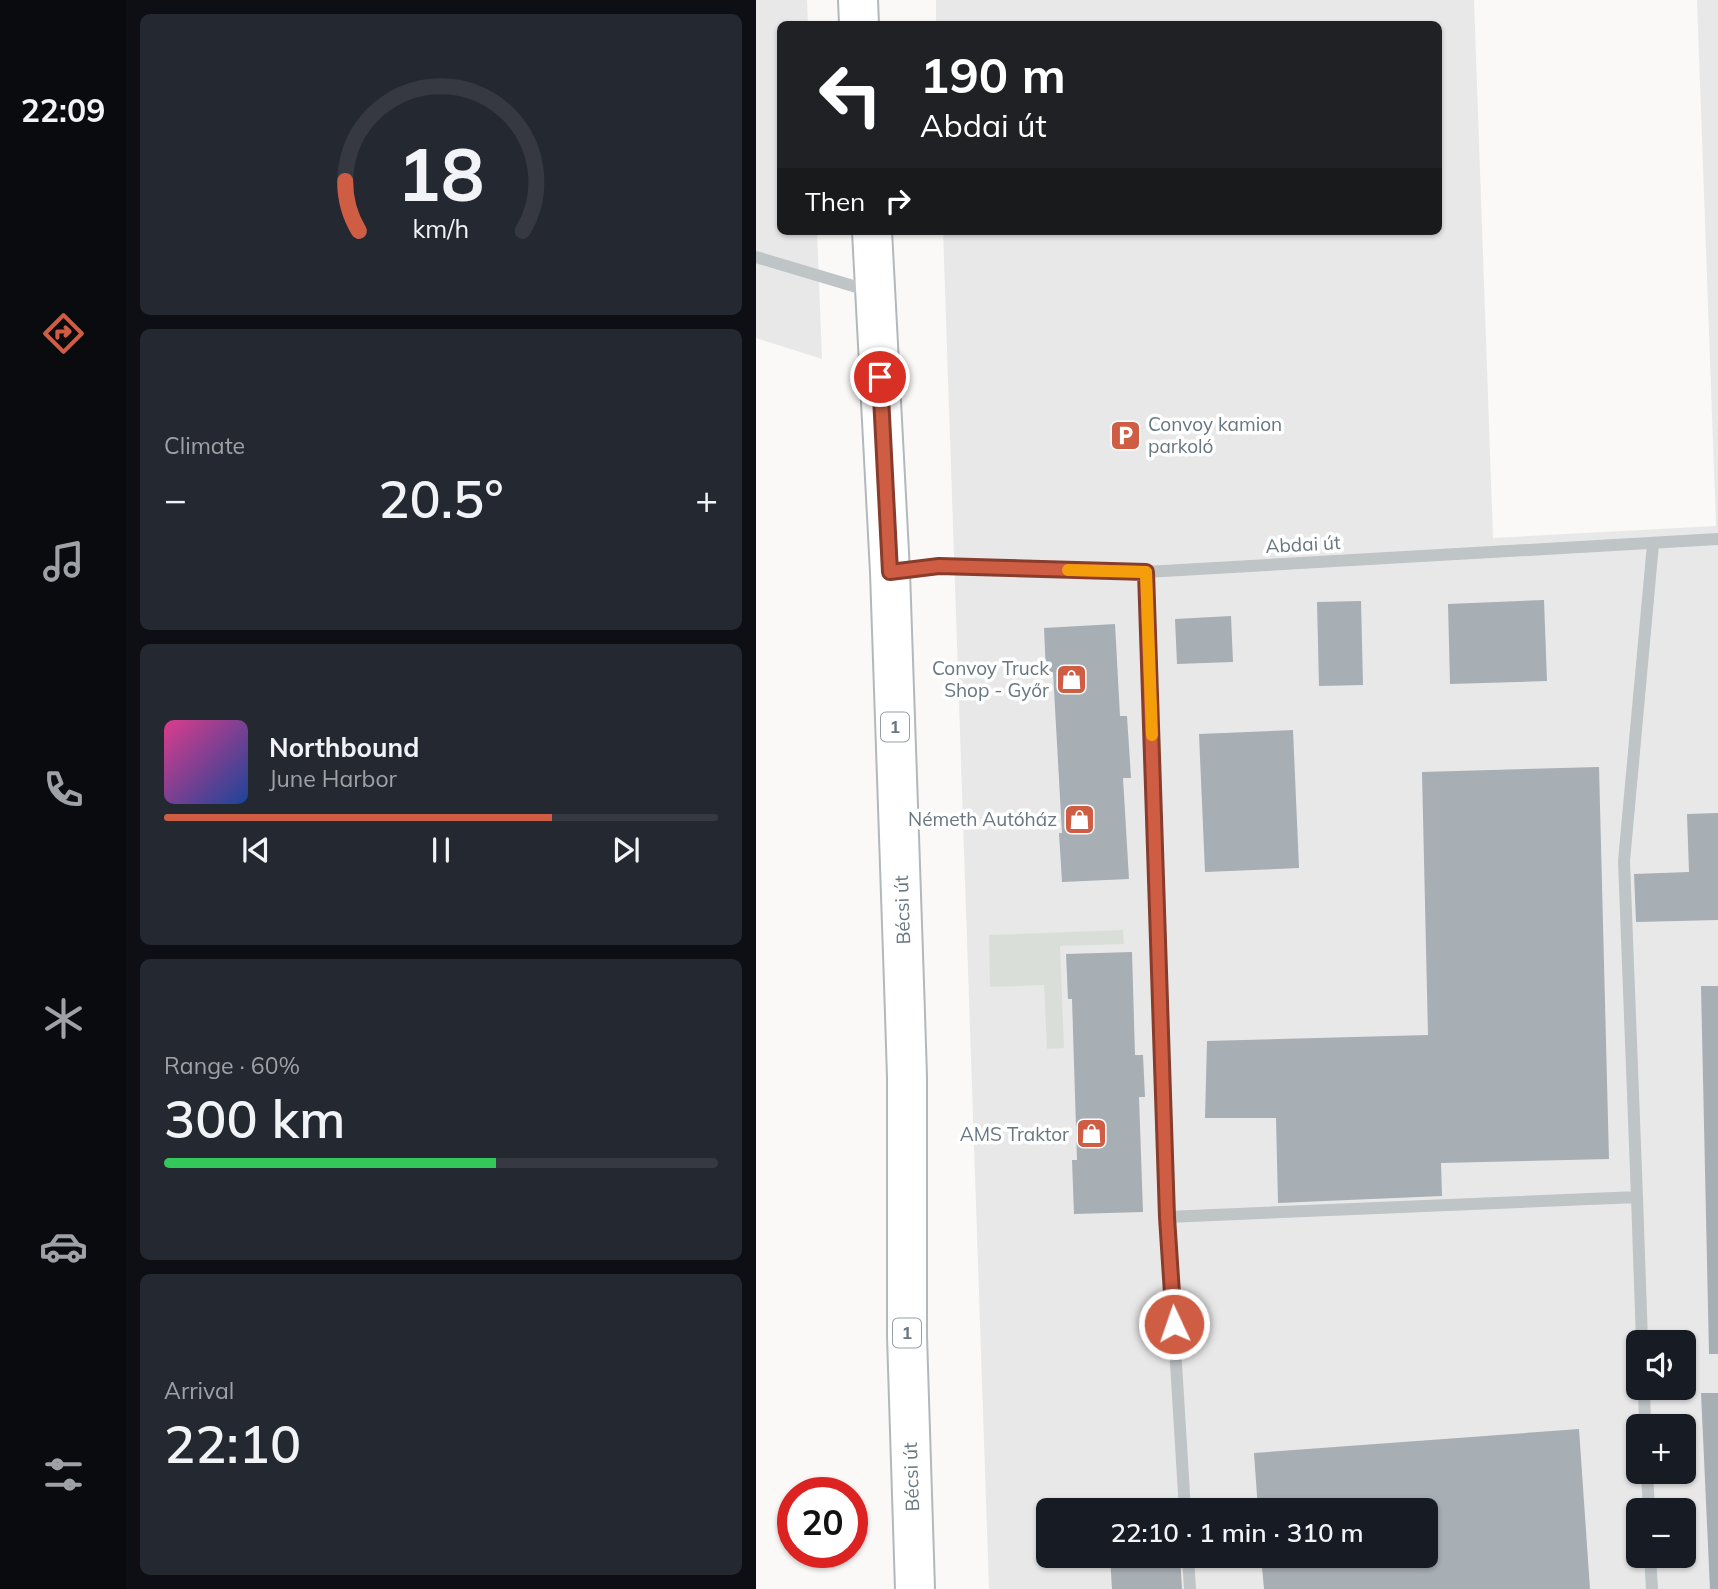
<!DOCTYPE html>
<html lang="en">
<head>
<meta charset="utf-8">
<style>
	:root { --surface:#171b24; --page:#242831; --text:#f1f3f6; --muted:#9ea1a6; --line:#363941; --accent:#cf5d43 }
	body { margin:0; font-family:Mulish,sans-serif; background:var(--page); color:var(--text); height:100vh; display:flex; flex-direction:column; font-size:26px; white-space:nowrap }
	* { box-sizing:border-box; margin:0 }
	p { font-size:23px; color:var(--muted) }
	.icon { flex:none; width:38px; height:38px; fill:none; stroke:currentColor; stroke-width:2; stroke-linecap:round; stroke-linejoin:round }
	.map { position:relative; flex:1; overflow:hidden }
	.side { display:flex; flex-direction:column; gap:14px; padding:14px; background:#0d0f14; width:630px }
	.side>* { flex:none }
	.guide { position:absolute; left:21px; top:21px; width:665px; height:214px; border-radius:10px; box-shadow:0 2px 5px #0004; background:#202124; color:#fff; overflow:hidden }
	.tools { position:absolute; left:870px; top:1330px; display:grid; gap:14px }
	.tools a { display:grid; place-items:center; width:70px; height:70px; border-radius:10px; background:var(--surface); box-shadow:0 2px 5px #0004; font-size:35px }
	.speed { position:absolute; left:21px; top:1477px; display:flex; gap:14px; font-size:35px; font-weight:700; text-align:center }
	.speed>* { display:grid; place-content:center; width:91px; height:91px; border-radius:50%; background:var(--surface); box-shadow:0 2px 5px #0004; line-height:1 }
	.speed .limit { border:10px solid #d22; background:#fff; color:#111 }
	.pin { position:absolute; display:grid; place-items:center; width:60px; height:60px; color:#fff; margin:-30px; border:4px solid #fff; border-radius:50%; box-shadow:0 2px 7px #0007 }
	.me { position:absolute; width:77px; margin:-38px; rotate:357deg; stroke-linejoin:round; filter:drop-shadow(0 0 5px #0008) }
	.turn { display:flex; align-items:center; gap:24px; height:147px; padding:0 28px; font-size:32px }
	.turn .icon { width:91px; height:91px; stroke-width:2.5 }
	.turn b { display:block; font-size:49px; line-height:60px }
	.then { display:flex; align-items:center; height:66px; padding:0 28px; background:#0003; gap:14px; font-size:26px }
	.big { font-size:52px; font-weight:600; line-height:1.1 }
	.side .widget { flex:1; display:flex; flex-direction:column; justify-content:center; gap:10px; min-width:0; padding:0 24px; border-radius:10px; background:var(--page) }
	.side .dial { align-items:center; gap:0 }
	.dial svg { height:182px; overflow:visible; fill:none; stroke:var(--line); stroke-width:7; stroke-linecap:round; text-anchor:middle }
	.dial text { fill:var(--text); stroke:none }
	.song { display:flex; align-items:center; gap:21px }
	.cover { width:84px; height:84px; border-radius:10px; background:linear-gradient(135deg,hsl(330 70% 55%),hsl(220 70% 35%)) }
	.played { height:7px; border-radius:4px; background:linear-gradient(90deg,var(--accent) 70%,var(--line) 70%) }
	.keys { display:flex; justify-content:space-around; direction:ltr }
	.heat { display:flex; justify-content:space-between; align-items:center; font-size:38px; direction:ltr }
	.charge { height:10px; border-radius:5px; background:linear-gradient(90deg,#34c759 60%,var(--line) 0) }
	.trip { position:absolute; left:280px; top:1498px; width:402px; height:70px; border-radius:10px; background:var(--surface); box-shadow:0 2px 5px #0004; font-weight:600; line-height:70px; text-align:center }
	main { display:flex; flex:1; min-height:0 }
	.tabs { display:flex; flex-direction:column; width:126px; justify-content:space-around; align-items:center; background:#090b0e; color:var(--muted) }
	.tabs .icon { width:49px; height:49px }
	.tabs .active { color:var(--accent) }
	.tabs b { font-size:32px; color:var(--text) }
	.map>svg:first-child { display:block }
	.built { fill:#e8e8e8; fill-rule:evenodd }
	.green { fill:#daded8 }
	.building { fill:#a7aeb4 }
	.lines { fill:none; stroke-linecap:round; stroke-linejoin:round }
	.primary-casing { stroke:#b3b8bb; stroke-width:42 }
	.lane { stroke:#bfc4c7; stroke-width:12 }
	.primary { stroke:#fff; stroke-width:38 }
	.route-casing { stroke:#873c2c; stroke-width:18 }
	.route { stroke:#cf5d43; stroke-width:12 }
	.slow { stroke:#f59e0b; stroke-width:12 }
	.labels { text-anchor:middle; stroke-width:7; stroke-linejoin:round; paint-order:stroke }
	.shield { fill:#fff; stroke:#959fa5; stroke-width:2 }
	.shield-label { font-size:18px; font-weight:bold; fill:#67767f }
	.poi-label { font-size:19px; fill:#67767f; stroke:#fff; text-anchor:end }
	.street-label { font-size:19px; fill:#67767f; stroke:#fff }
</style>
</head>
<body>
<main>
<nav class="tabs">
<b>22:09</b>
<svg class="icon active" aria-label="directions" viewBox="0 0 24 24"><path d="M12 3l9 9-9 9-9-9zM9 14v-3h6M13 9l2 2-2 2"/></svg>
<svg class="icon" aria-label="music" viewBox="0 0 24 24"><path d="M9 18V5l10-2v13"/><circle cx="6" cy="18" r="3"/><circle cx="16" cy="16" r="3"/></svg>
<svg class="icon" aria-label="phone" viewBox="0 0 24 24"><path d="M5 4h4l2 5-3 2q2 4 5 5l2-3 5 2v4C11 20 4 13 5 4z"/></svg>
<svg class="icon" aria-label="climate" viewBox="0 0 24 24"><path d="M12 3v18M4 7l16 10M4 17L20 7"/></svg>
<svg class="icon" aria-label="car" viewBox="0 0 24 24"><path d="M5 17H2v-5l4-1 3-4h7l3 4 3 1v5h-3M9 17h6M6 11h13"/><circle cx="7" cy="17" r="2"/><circle cx="17" cy="17" r="2"/></svg>
<svg class="icon" aria-label="filters" viewBox="0 0 24 24"><path d="M4 7h16M4 17h16"/><circle cx="9" cy="7" r="2"/><circle cx="15" cy="17" r="2"/></svg>
</nav>
<section class="side">
<div class="widget dial"><svg viewBox="0 0 100 80">
<path d="M14 69A42 42 0 1 1 86 69"/>
<path d="M14 69A42 42 0 0 1 8 47" stroke="#cf5d43"/>
<text x="50" y="56" font-size="32" font-weight="700">18</text>
<text x="50" y="72" font-size="11">km/h</text>
</svg></div>
<div class="widget"><p>Climate</p>
<div class="heat"><a>−</a><b class="big">20.5°</b><a>+</a></div>
</div>
<div class="widget">
<div class="song"><i class="cover"></i><div><b>Northbound</b><p>June Harbor</p></div></div>
<div class="played"></div>
<div class="keys"><svg class="icon" aria-label="previous" viewBox="0 0 24 24"><path d="M18 5L8 12l10 7zM5 5v14"/></svg><svg class="icon" aria-label="pause" viewBox="0 0 24 24"><path d="M8 5v14M16 5v14"/></svg><svg class="icon" aria-label="next" viewBox="0 0 24 24"><path d="M6 5l10 7-10 7zM19 5v14"/></svg></div>
</div>
<div class="widget"><p>Range · 60%</p><b class="big">300 km</b><div class="charge"></div></div>
<div class="widget"><p>Arrival</p><b class="big">22:10</b></div>
</section>
<div class="map">
<svg width="962" height="1589" viewBox="0 0 962 1589">
	<rect width="100%" height="100%" fill="#faf9f8"/>
	<path class="built" d="M 0,0 L 51,0 L 52,24 L 24,24 L 24,231 L 61,231 L 66,359 L 0,338 Z
		M 180,0 L 718,0 L 737,538 L 960,526 L 941,0 L 962,0 L 962,1589 L 233,1589 L 187,231 L 682,231 L 682,24 L 180,24 ZM 882,1342 L 928,1342 L 928,1388 L 882,1388 ZM 882,1426 L 928,1426 L 928,1472 L 882,1472 ZM 292,1510 L 670,1510 L 670,1556 L 292,1556 ZM 882,1510 L 928,1510 L 928,1556 L 882,1556 Z"/>
	<path class="green" d="M 367,930 L 368,944 L 304,946 L 308,1048 L 291,1049 L 288,985 L 234,987 L 233,935 Z"/>
	<path class="building" d="M 788,600 L 791,681 L 694,684 L 692,604 Z
		M 605,601 L 607,685 L 563,686 L 561,602 Z
		M 475,616 L 477,662 L 421,664 L 419,619 Z
		M 359,624 L 364,716 L 371,716 L 375,778 L 367,778 L 373,879 L 306,882 L 303,833 L 306,833 L 297,672 L 290,673 L 288,628 Z
		M 537,730 L 543,868 L 449,872 L 443,734 Z
		M 843,767 L 853,1159 L 685,1163 L 686,1196 L 522,1203 L 520,1118 L 449,1118 L 451,1041 L 672,1035 L 666,772 Z
		M 962,813 L 962,920 L 880,922 L 878,874 L 933,872 L 931,814 Z
		M 376,952 L 379,1055 L 387,1055 L 389,1097 L 383,1097 L 387,1212 L 318,1214 L 316,1160 L 321,1160 L 316,999 L 312,999 L 310,954 Z
		M 945,986 L 962,986 L 962,1354 L 953,1354 Z
		M 945,1393 L 962,1393 L 962,1589 L 954,1589 Z
		M 823,1429 L 834,1589 L 508,1589 L 505,1556 L 670,1556 L 670,1510 L 502,1510 L 498,1453 Z
		M 421,1498 L 422,1510 L 352,1510 L 351,1500 Z
		M 354,1556 L 424,1556 L 426,1589 L 356,1589 Z"/>
	<g class="lines">
		<defs>
			<path id="primary" d="M 102,0 L 103,24
				M 116,231 L 134,572 L 148,983 L 151,1077 L 151,1336 L 159,1589"/>
		</defs>
		<use href="#primary" class="primary-casing"/>
		<path class="lane" d="M 0,257 L 114,291
			M 138,571 L 183,566 L 390,572 L 962,539
			M 390,572 L 411,1217 L 881,1197 L 868,861 L 897,544
			M 881,1197 L 886,1342
			M 411,1217 L 429,1510
			M 888,1388 L 889,1426
			M 891,1472 L 893,1510
			M 432,1556 L 434,1589
			M 894,1556 L 896,1589"/>
		<use href="#primary" class="primary"/>
	</g>
	<g class="lines">
		<defs>
			<path id="route" d="M 124,377 L 134,572 L 183,566 L 390,572 L 411,1217 L 418,1324"/>
		</defs>
		<use href="#route" class="route-casing"/>
		<use href="#route" class="route"/>
		<path class="slow" d="M 312,570 L 390,572 L 396,735"/>
	</g>
	<defs>
		<symbol id="parking-square" viewBox="-11 -11 22 22"><rect x="-9" y="-9" width="18" height="18" rx="4" fill="#cf5d43" stroke="#fff"/><path d="M-3.5-5.5H1a3.5 3.5 0 0 1 0 7H-1V5.5H-3.5ZM-1-3.4V-.6H.8a1.4 1.4 0 0 0 0-2.8Z" fill="#fff"/></symbol>
		<symbol id="shop-square" viewBox="-11 -11 22 22"><rect x="-9" y="-9" width="18" height="18" rx="4" fill="#cf5d43" stroke="#fff"/><path d="M-5-2.5h2.3a2.7 3.5 0 0 1 5.4 0H5L5.5 6h-11ZM-1.5-2.5h3a1.5 2.3 0 0 0-3 0Z" fill="#fff"/></symbol>
	</defs>
	<g fill-rule="evenodd">
		<use href="#parking-square" x="352" y="418" width="35" height="35"/>
		<use href="#shop-square" x="298" y="662" width="35" height="35"/>
		<use href="#shop-square" x="306" y="802" width="35" height="35"/>
		<use href="#shop-square" x="318" y="1116" width="35" height="35"/>
	</g>
	<g class="labels">
		<g class="shield">
			<rect x="125" y="712.5" width="28" height="29" rx="5"/>
			<rect x="137" y="1318.5" width="28" height="29" rx="5"/>
		</g>
		<g class="shield-label">
			<text x="139" y="733">1</text>
			<text x="151" y="1339">1</text>
		</g>
		<g class="poi-label">
			<text x="392" y="431" text-anchor="start">Convoy kamion<tspan x="392" dy="22">parkoló</tspan></text>
			<text x="293" y="675">Convoy Truck<tspan x="293" dy="22">Shop - Győr</tspan></text>
			<text x="301" y="826">Németh Autóház</text>
			<text x="313" y="1141">AMS Traktor</text>
		</g>
		<g class="street-label">
			<text transform="translate(547 544) rotate(-3)" y="7">Abdai út</text>
			<text transform="translate(146 910) rotate(-92)" y="7">Bécsi út</text>
			<text transform="translate(155 1477) rotate(-92)" y="7">Bécsi út</text>
		</g>
	</g>
</svg>
<div class="tools">
<a><svg class="icon" aria-label="sound" viewBox="0 0 24 24"><path d="M4 9h4l5-4v14l-5-4H4zM17 9q2 3 0 6"/></svg></a>
<a>+</a>
<a>−</a>
</div>
<div class="speed"><div class="limit">20</div></div>
<div class="pin" style="left:124px;top:377px;background:#d93025"><svg class="icon" aria-label="arrive" viewBox="0 0 24 24"><path d="M6 21V4h12l-3 4 3 4H6"/></svg></div>
<svg class="me" style="left:418px;top:1324px" viewBox="-20 -20 40 40"><circle r="17" fill="#cf5d43" stroke="#fff" stroke-width="3"/><path d="M0-11L8 9 0 5-8 9z" fill="#fff"/></svg>
<div class="trip">22:10 · 1 min · 310 m</div>
<div class="guide">
<div class="turn"><svg class="icon" aria-label="left" viewBox="0 0 24 24"><path d="M17 20v-9H6M10 6l-5 5 5 5"/></svg><div><b>190 m</b>Abdai út</div></div>
<div class="then">Then<svg class="icon" aria-label="right" viewBox="0 0 24 24"><path d="M7 20v-9h11M14 6l5 5-5 5"/></svg></div>
</div>
</div>
</main>
</body>
</html>
